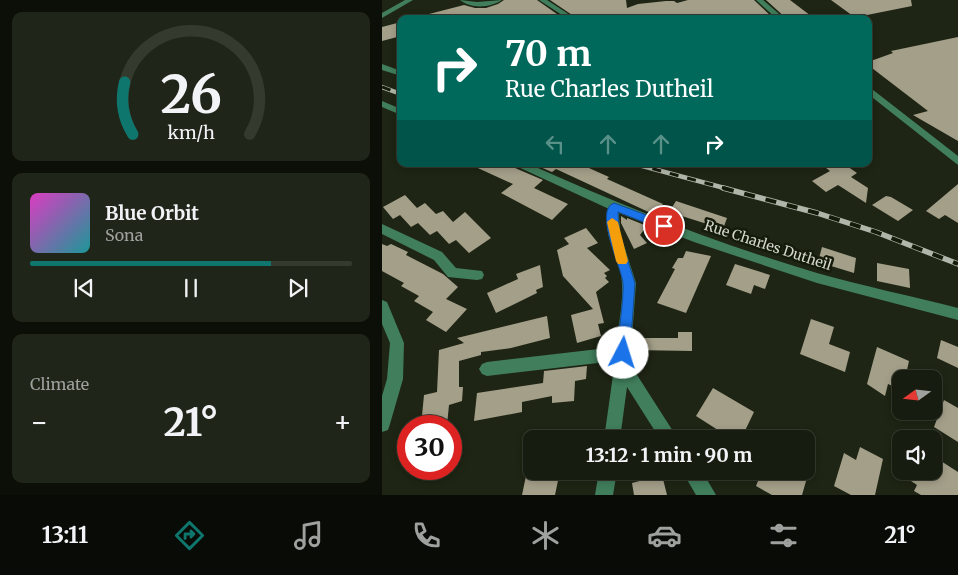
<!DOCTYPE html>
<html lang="en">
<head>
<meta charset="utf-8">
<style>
	:root { --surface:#161c0f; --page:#1f2518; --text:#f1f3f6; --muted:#9ea19e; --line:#353a2f; --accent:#0f766e }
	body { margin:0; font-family:Merriweather,serif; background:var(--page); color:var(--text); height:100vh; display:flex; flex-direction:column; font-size:19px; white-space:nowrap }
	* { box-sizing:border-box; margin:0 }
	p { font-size:16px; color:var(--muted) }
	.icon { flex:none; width:28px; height:28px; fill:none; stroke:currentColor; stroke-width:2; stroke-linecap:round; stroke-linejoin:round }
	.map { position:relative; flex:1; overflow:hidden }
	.details { display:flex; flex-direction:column; gap:12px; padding:12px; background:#0c0f08; width:382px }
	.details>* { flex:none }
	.guide { position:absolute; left:15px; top:15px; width:475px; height:152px; border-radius:10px; box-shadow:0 2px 8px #0003,0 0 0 1px var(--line); background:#00695c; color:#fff; overflow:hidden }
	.needle { width:32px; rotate:255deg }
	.fabs { position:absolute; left:510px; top:370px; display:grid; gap:10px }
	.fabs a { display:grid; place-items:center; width:50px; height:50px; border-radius:10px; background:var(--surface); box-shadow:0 2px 8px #0003,0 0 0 1px var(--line); font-size:25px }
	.speed { position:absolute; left:15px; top:415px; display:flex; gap:10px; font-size:25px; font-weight:700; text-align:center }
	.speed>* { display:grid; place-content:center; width:65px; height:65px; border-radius:50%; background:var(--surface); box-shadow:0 2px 8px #0003,0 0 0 1px var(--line); line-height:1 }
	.speed .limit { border:8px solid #d22; background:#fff; color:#111 }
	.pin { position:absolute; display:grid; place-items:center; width:42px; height:42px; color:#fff; margin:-21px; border:2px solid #fff; border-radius:50%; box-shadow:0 1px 5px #0007 }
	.me { position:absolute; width:55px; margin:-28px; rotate:5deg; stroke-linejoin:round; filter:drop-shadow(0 0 4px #0008) }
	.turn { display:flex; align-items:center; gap:18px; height:105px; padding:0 25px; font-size:22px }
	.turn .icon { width:65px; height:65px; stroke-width:2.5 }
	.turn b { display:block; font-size:35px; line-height:42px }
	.lanes { display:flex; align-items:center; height:48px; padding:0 25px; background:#0003; justify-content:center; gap:25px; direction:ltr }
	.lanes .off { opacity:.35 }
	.big { font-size:38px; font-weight:700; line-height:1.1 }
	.details .card { flex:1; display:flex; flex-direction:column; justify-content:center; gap:8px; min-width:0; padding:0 18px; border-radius:10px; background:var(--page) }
	.details .dial { align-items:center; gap:0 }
	.dial svg { height:130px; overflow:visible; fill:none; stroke:var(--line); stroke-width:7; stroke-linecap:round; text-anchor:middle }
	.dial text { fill:var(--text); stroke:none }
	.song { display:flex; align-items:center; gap:15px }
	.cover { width:60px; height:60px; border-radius:8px; background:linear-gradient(135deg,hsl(310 70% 55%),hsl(180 70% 35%)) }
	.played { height:5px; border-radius:2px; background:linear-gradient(90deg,var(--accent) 75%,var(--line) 75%) }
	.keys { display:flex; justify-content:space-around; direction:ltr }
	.heat { display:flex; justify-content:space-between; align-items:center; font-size:28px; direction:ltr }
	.trip { position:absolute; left:141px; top:430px; width:292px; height:50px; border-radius:10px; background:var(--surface); box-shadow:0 2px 8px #0003,0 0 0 1px var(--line); font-weight:700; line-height:50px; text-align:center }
	.menu { display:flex; height:80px; justify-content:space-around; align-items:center; background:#090b06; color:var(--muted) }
	.menu .icon { width:35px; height:35px }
	.menu .active { color:var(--accent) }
	.menu b { font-size:22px; color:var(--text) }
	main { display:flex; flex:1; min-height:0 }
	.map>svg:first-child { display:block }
	.building { fill:#a49f89 }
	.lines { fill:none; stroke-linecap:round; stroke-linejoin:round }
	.minor { fill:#407e5c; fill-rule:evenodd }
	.rail-far1-casing { stroke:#b0b6a9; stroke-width:4.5 }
	.rail-casing { stroke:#b0b6a9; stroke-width:5.5 }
	.rail-far1 { stroke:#151b0b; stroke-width:3; stroke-dasharray:9; stroke-linecap:butt }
	.rail { stroke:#151b0b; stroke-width:4; stroke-dasharray:11; stroke-linecap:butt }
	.route { fill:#1a73e8; stroke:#114b97 }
	.slow { fill:#f59e0b }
	.labels { text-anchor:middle; stroke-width:5; stroke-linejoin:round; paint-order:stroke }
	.street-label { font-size:14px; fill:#d3d8cd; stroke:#151b0b }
</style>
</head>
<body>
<main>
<section class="details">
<div class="card dial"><svg viewBox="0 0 100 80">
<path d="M14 69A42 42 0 1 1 86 69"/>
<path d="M14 69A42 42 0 0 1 9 37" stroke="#0f766e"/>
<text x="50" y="56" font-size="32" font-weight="700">26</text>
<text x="50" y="72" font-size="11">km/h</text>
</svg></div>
<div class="card">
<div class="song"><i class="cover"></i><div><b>Blue Orbit</b><p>Sona</p></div></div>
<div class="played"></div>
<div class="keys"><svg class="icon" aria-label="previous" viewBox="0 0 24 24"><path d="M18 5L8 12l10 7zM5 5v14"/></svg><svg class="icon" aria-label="pause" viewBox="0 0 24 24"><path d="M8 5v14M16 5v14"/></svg><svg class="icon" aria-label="next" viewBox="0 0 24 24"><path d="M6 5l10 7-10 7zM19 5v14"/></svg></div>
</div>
<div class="card"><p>Climate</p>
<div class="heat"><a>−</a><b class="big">21°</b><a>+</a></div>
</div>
</section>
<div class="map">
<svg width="576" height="495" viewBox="0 0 576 495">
	<rect width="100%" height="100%" fill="#1e2514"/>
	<path class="building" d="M 122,0 L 155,0 L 182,19 L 47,19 L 47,14 L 82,5 L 93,8 L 104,8 L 116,4 Z
		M 168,0 L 244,0 L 245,8 L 256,4 L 284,1 L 292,1 L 295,3 L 306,0 L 372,0 L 392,19 L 196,19 Z
		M 384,0 L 408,0 L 433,19 L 405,19 Z
		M 449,0 L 529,0 L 530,6 L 485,15 L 482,14 L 471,16 Z
		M 19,22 L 19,36 L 0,41 L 0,27 Z
		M 576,37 L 576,141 L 531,115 L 546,111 L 486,65 L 486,62 L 511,53 L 509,51 Z
		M 87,164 L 131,164 L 133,168 L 161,180 L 152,188 L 186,204 L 170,220 L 119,193 L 131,184 Z
		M 151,164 L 198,164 L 227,177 L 225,179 L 281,204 L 273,215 L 174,169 L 170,172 Z
		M 439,164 L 462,164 L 475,173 L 469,177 L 486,188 L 484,203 L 456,185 L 444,192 L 430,181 L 448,171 Z
		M 576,184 L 576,223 L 563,215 L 557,219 L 544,211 Z
		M 23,195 L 35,208 L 43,203 L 54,214 L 61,211 L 71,222 L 83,212 L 109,238 L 87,253 L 74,240 L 67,244 L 55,231 L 48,235 L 36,223 L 29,227 L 18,215 L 11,219 L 1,207 Z
		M 504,196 L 509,197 L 531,210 L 516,221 L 490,205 Z
		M 294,201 L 345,218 L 341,229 L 287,212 Z
		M 239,216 L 245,220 L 245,218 L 265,226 L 258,235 L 265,243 L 252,249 L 239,223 Z
		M 204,228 L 216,243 L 205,248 L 228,270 L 222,273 L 225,276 L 223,278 L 227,282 L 214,292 L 222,323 L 216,324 L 219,336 L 195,343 L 189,315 L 211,309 L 181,276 L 175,250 L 187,244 L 182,238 Z
		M 0,244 L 5,246 L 9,244 L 26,252 L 24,255 L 61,274 L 76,287 L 64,299 L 85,309 L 64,332 L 44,320 L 51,312 L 32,301 L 37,296 L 19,286 L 22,283 L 0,271 Z
		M 440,247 L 474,258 L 472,273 L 436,262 Z
		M 304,251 L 329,256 L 304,313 L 275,303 L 293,269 L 290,268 L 296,258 L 301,258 Z
		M 495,263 L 527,269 L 528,288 L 495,281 Z
		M 353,264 L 388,275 L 383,289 L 372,285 L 369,294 L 344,285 Z
		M 158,265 L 161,287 L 154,290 L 155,293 L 114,313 L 105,293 L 136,279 L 134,274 Z
		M 165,316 L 168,338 L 129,348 L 99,352 L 99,355 L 77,361 L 77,387 L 81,387 L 80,401 L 67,405 L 65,425 L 39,426 L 42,395 L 55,392 L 57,350 L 82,343 L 75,338 Z
		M 429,319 L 452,327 L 447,344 L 468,352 L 463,372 L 418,354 Z
		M 296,332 L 310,332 L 310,351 L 251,350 L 252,338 L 296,338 Z
		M 559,340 L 576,347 L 576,368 L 555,358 Z
		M 495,347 L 527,361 L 523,379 L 519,379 L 519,390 L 506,384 L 503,396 L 485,384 Z
		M 205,366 L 204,379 L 193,381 L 192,401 L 170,403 L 170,396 L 140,402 L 140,412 L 92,421 L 95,393 L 161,383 L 162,371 Z
		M 331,388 L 372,412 L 359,439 L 350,439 L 314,416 Z
		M 562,400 L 576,408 L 576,442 L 552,427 Z
		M 478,447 L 501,459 L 493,495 L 469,495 L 452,486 L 462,453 L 474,460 Z
		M 551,456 L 576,472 L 576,495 L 539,495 L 532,491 L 535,485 L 514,471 L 551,471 Z
		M 145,471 L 178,471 L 173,495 L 140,495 Z
		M 380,471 L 427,471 L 420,495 L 390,495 L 374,486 Z
		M 280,475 L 285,495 L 252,495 L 250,483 Z"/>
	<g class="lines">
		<path class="minor" d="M 23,0 L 31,0 L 0,18 L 0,13 Z
			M 78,0 L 95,2 L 120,0 C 108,8 89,9 78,0 Z
			M 157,0 L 165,0 L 194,19 L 186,19 Z
			M 374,0 L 381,0 L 403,19 L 395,19 Z
			M 0,64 L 19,71 L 19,76 L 0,70 Z
			M 486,86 L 576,156 L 576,165 L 486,94 Z
			M 0,101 L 19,109 L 19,115 L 0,107 Z
			M 133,164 L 147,164 C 241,206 336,244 435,273 C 481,286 529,296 576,308 L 576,320 L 435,283 L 312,242 L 237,213 L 238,233 L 254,283 L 248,364 L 296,439 L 278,439 L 245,387 L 238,439 L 222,439 L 233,361 L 105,376 L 100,374 L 97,369 L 100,364 L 105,362 L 234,347 C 236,327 241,305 240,285 C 240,259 218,235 227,209 L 134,166 Z
			M 0,224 L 60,252 L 74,268 L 100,271 L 102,275 L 100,279 L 95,280 L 66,277 L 52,260 L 0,234 Z
			M 0,300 L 5,302 L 22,343 L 21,379 L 8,424 L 6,430 L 0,432 L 0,396 L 5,379 L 8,343 L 0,324 Z
			M 217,471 L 235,471 L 231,495 L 213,495 Z
			M 300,471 L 320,471 L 334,495 L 314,495 Z"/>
		<defs>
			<path id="rail-far1" d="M 0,87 L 19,94
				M 253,164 L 346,189"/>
			<path id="rail" d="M 341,188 L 435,213 L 494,232 L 576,264"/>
		</defs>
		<use href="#rail-far1" class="rail-far1-casing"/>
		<use href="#rail" class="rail-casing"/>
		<use href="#rail-far1" class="rail-far1"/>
		<use href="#rail" class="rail"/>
	</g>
	<path class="route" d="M 232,203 L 286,223 L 288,226 L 282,230 L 236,212 L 237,233 L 253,283 L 248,353 L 246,358 L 241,360 L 237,358 L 235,353 C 236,334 242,301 241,283 C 240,269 211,210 232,203 Z"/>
	<path class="slow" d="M 230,218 L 236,222 L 246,261 L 244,264 L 236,264 L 234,261 L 225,222 Z"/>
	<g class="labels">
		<g class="street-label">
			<text transform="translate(386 245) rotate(18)" y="5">Rue Charles Dutheil</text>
		</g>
	</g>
</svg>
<div class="fabs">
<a><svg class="needle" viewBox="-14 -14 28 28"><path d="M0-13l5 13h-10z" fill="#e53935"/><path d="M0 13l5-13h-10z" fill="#9ea19e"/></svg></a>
<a><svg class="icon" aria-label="sound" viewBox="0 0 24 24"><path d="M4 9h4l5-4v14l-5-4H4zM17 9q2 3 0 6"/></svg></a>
</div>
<div class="speed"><div class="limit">30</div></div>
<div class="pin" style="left:282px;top:226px;background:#d93025"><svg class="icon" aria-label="arrive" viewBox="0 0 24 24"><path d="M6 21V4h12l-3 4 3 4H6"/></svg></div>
<svg class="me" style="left:241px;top:353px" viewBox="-20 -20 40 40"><circle r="19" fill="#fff"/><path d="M0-13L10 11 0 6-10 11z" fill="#1a73e8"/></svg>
<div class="trip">13:12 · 1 min · 90 m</div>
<div class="guide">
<div class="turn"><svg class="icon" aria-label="right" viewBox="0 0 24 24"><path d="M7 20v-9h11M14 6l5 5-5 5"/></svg><div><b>70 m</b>Rue Charles Dutheil</div></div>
<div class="lanes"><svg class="icon off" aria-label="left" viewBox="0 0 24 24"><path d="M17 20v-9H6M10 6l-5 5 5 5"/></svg><svg class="icon off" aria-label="ahead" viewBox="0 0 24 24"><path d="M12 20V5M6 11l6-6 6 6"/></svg><svg class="icon off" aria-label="ahead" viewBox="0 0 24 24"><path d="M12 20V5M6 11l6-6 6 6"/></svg><svg class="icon" aria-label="right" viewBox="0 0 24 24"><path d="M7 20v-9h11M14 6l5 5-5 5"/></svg></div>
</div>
</div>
</main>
<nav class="menu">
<b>13:11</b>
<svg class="icon active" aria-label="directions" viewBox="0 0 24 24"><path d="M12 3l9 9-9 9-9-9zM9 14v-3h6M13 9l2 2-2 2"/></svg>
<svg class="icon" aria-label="music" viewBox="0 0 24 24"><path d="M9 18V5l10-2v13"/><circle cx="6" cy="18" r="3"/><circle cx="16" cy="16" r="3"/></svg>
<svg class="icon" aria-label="phone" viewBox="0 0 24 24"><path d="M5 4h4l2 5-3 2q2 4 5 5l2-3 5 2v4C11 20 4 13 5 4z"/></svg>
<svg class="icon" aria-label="climate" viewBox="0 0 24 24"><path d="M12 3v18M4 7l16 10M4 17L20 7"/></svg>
<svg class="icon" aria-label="car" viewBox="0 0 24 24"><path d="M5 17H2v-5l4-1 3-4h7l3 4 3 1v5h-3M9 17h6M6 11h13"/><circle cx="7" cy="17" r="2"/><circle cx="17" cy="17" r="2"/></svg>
<svg class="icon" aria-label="filters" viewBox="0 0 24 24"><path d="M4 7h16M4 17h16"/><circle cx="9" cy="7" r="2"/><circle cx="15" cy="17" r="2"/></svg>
<b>21°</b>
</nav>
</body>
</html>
